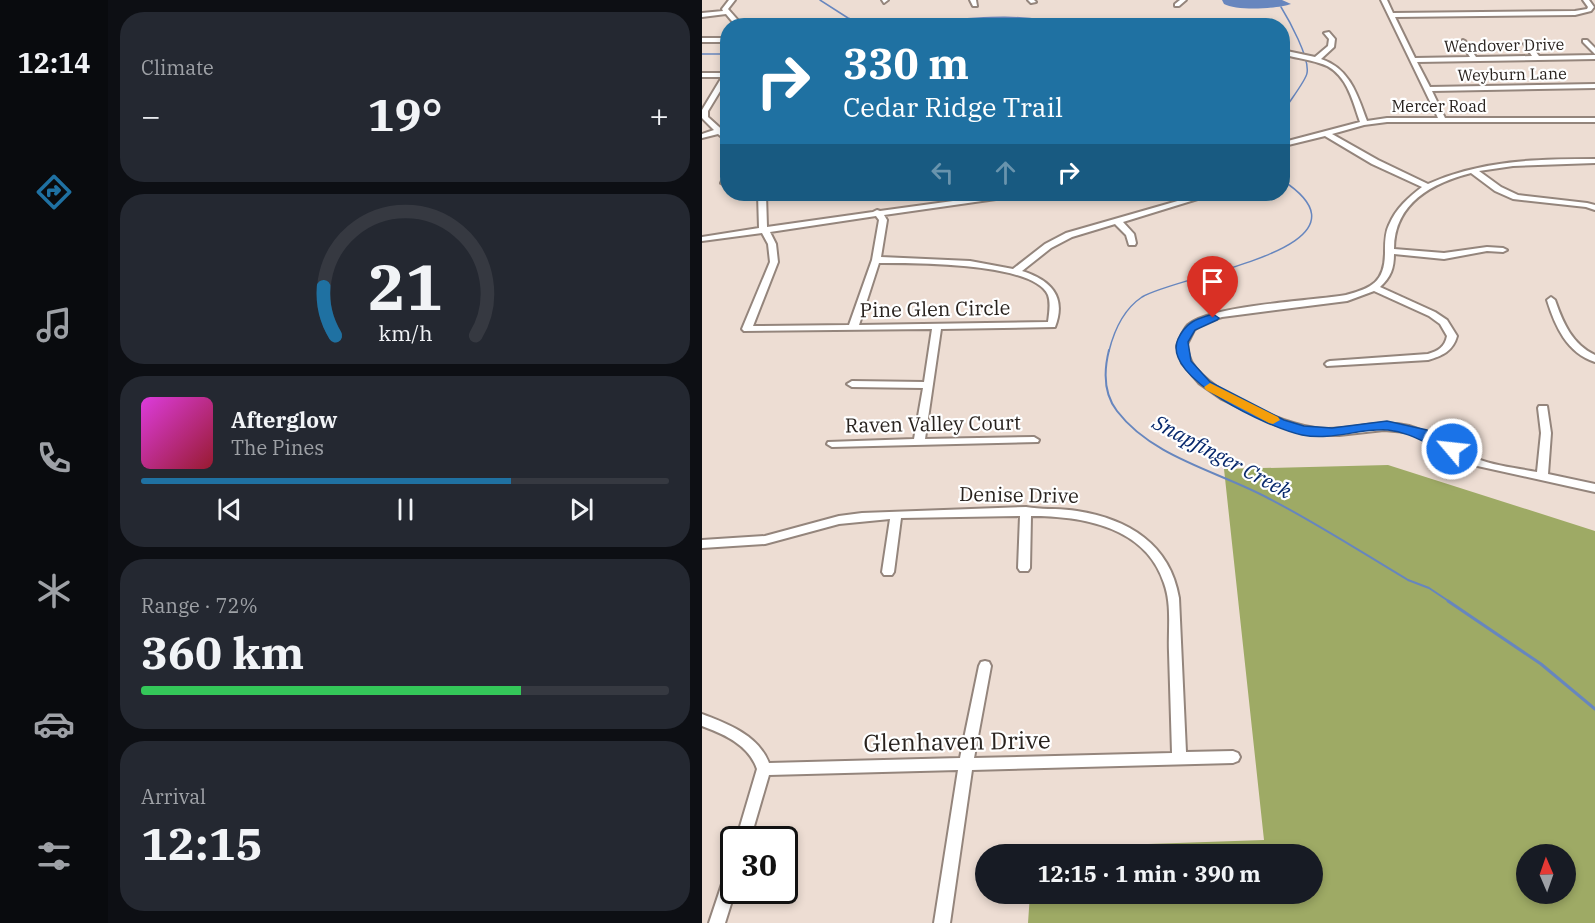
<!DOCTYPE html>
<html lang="en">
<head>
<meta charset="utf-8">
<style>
	:root { --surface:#171b24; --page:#242831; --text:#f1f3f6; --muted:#9ea1a6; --line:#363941; --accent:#1f71a2 }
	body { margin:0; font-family:"IBM Plex Serif",serif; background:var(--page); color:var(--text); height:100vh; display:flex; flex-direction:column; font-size:22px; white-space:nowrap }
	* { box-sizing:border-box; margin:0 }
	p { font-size:20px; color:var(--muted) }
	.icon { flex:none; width:33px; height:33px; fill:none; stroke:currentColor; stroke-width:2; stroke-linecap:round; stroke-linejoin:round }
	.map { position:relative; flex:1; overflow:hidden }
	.panel { display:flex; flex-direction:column; gap:12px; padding:12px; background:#0d0f14; width:594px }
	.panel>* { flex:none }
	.banner { position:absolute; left:18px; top:18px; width:570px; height:183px; border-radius:24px; box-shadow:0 3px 9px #0003; background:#1f71a2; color:#fff; overflow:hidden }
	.needle { width:39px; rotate:358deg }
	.tools { position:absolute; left:814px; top:844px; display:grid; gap:12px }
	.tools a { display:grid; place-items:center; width:60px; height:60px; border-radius:50%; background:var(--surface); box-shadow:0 3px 9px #0003; font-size:30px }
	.speed { position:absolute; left:18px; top:826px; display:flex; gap:12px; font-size:30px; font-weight:700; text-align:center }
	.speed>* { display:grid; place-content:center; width:78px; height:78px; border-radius:50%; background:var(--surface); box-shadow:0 3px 9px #0003; line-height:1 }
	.speed .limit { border:3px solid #111; border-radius:9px; background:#fff; color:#111 }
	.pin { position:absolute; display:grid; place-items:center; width:51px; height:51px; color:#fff; margin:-62px -26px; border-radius:50% 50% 50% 0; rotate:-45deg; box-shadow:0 0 6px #0007 }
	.pin .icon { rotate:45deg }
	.me { position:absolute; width:66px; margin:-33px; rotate:298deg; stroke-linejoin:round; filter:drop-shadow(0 0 4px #0008) }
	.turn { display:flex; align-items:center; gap:21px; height:126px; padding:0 24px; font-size:27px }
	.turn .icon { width:78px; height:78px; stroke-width:2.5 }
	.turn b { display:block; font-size:42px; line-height:51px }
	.lanes { display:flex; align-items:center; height:57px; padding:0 24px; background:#0003; justify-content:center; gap:30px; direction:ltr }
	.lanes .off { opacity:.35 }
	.big { font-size:45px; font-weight:800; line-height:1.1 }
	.panel .card { flex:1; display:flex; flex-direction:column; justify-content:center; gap:9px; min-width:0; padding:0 21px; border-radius:24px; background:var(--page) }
	.panel .dial { align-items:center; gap:0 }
	.dial svg { height:156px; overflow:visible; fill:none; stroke:var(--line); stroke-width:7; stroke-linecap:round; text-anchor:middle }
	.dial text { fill:var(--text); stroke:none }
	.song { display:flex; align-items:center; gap:18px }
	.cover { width:72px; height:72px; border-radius:9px; background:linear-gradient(135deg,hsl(300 70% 55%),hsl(350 70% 35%)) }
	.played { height:6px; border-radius:3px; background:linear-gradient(90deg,var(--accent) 70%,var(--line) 70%) }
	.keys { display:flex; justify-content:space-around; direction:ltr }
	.heat { display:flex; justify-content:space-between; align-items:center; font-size:33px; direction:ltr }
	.charge { height:9px; border-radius:4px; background:linear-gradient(90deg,#34c759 72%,var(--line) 0) }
	.trip { position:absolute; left:273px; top:844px; width:348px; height:60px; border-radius:30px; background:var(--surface); box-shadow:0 3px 9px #0003; font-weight:800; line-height:60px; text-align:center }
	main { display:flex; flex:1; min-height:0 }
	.tab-bar { display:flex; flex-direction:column; width:108px; justify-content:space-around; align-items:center; background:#090b0e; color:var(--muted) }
	.tab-bar .icon { width:42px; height:42px }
	.tab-bar .active { color:var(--accent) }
	.tab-bar b { font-size:27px; color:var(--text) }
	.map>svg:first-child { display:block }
	.forest { fill:#9eaa65; fill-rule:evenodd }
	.water { fill:#6786be }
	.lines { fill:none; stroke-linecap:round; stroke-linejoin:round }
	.stream-far2 { stroke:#6786be; stroke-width:1.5 }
	.stream-far1 { stroke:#6786be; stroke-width:2 }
	.stream { stroke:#6786be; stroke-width:3 }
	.minor-casing { stroke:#94857c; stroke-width:4 }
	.minor { fill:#fff; fill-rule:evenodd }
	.route { fill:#1a73e8; stroke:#114b97; stroke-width:1.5 }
	.slow { fill:#f59e0b }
	.labels { text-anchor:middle; stroke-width:4.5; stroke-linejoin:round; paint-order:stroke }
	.far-street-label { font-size:16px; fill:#28221e; stroke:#fff }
	.street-label { font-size:20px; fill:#28221e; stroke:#fff }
	.water-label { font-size:21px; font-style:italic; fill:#07286c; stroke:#fff }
	.near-street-label { font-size:24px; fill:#28221e; stroke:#fff }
</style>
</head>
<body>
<main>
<nav class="tab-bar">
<b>12:14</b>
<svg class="icon active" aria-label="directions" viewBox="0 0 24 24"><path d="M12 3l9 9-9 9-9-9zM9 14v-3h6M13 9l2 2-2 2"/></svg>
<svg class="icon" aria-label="music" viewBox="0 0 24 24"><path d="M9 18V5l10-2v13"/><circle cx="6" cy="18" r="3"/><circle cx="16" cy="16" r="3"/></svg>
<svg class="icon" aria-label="phone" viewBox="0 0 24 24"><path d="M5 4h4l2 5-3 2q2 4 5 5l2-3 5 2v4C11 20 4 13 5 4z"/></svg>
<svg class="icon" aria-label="climate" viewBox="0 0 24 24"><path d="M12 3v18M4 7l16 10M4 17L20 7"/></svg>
<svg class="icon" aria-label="car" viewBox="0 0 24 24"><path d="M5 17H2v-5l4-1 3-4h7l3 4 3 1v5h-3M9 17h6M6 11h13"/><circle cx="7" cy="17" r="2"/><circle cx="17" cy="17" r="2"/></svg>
<svg class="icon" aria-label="filters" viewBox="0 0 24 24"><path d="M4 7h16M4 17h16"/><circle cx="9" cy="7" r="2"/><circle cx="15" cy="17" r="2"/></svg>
</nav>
<section class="panel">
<div class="card"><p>Climate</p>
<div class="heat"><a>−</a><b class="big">19°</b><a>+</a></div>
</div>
<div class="card dial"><svg viewBox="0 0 100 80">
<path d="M14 69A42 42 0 1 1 86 69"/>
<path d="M14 69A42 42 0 0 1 8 44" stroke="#1f71a2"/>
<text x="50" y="56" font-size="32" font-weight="700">21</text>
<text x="50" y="72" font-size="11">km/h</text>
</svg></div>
<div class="card">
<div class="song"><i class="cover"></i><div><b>Afterglow</b><p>The Pines</p></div></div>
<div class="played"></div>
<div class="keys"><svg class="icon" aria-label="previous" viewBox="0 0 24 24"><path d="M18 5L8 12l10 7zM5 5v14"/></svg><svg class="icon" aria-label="pause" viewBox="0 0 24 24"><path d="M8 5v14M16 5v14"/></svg><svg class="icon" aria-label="next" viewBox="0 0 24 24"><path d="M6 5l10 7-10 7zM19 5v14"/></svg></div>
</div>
<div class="card"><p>Range · 72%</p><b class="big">360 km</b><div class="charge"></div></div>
<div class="card"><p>Arrival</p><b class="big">12:15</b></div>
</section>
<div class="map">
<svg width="893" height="923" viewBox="0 0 893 923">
	<rect width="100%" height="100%" fill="#edddd3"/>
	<path class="forest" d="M 686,465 L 893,531 L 893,923 L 326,923 L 328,894 L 610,894 L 610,855 L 329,855 L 330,848 L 562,840 L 522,469 ZM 825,855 L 864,855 L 864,894 L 825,894 Z"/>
	<path class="water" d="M 520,0 L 580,0 L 589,4 C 575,9 534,11 522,4 Z"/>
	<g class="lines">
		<path class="stream-far2" d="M 118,0 L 146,18 L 163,24 C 222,27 309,6 362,26
			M 579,7 C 587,20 608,58 605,73 C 604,81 585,104 580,114
			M 152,26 L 159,23
			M 0,54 L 26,54
			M 407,351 C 412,331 422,309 440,297 C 477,274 686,249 580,180"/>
		<path class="stream-far1" d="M 407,350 C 402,370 401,393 415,411 C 450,457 515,471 564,497 C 613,522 659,552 706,580 L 727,588 L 748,602"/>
		<path class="stream" d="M 746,601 L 839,664 L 893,709"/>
		<defs>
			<path id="minor" d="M 27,0 L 33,0 L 26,9 L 41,26 L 34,26 L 24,14 L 0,17 L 0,13 L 21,11 L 20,9 Z
				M 180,0 L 186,0 L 182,3 Z
				M 268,0 L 274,0 L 275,6 L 271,6 Z
				M 326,0 L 332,0 L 334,2 L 329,3 Z
				M 478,0 L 484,0 L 477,6 L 473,6 L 473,4 Z
				M 679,0 L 685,0 L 691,13 L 873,11 L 885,9 L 886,7 L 881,0 L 887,0 L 892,7 L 889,11 L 873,15 L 693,17 L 713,58 L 768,57 L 758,42 L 761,40 L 763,41 L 774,57 L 830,56 L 822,44 L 825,42 L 827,43 L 837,56 L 893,55 L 893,59 L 715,62 L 728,87 L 893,84 L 893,88 L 730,91 L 743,118 L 893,118 L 893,122 L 685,122 L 662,125 L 630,134 L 676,160 L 726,184 C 780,160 834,159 893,159 L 893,163 L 811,166 L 777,171 L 799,187 L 816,195 L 885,203 L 893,205 L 893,210 L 884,207 L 811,199 L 793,191 L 769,173 C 730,183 692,203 692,249 L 742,253 L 785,247 L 801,248 L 805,250 L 801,252 L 785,251 L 742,259 L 692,254 C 692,268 689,277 678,287 L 733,312 L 745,320 L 755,336 C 751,351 740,356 726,360 L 625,366 L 623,364 L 625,362 L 628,361 L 726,354 C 736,351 743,347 745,336 L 738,324 L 727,316 L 672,291 L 645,301 L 520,317 L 503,322 L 492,330 L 484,346 C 486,351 487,358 490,363 C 509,394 591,430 626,429 C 654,429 680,419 707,426 C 731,433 750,449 773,458 C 792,466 815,468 835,472 L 839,433 L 836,408 L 837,406 L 845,406 L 849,433 L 846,474 L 893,484 L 893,492 L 771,465 L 720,438 L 704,432 L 682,430 L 637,435 L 614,435 L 572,424 L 520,399 L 497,383 L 480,363 L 475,346 C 478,339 481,330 486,325 C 509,305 610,301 644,295 C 670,288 683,282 683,252 C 683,243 683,233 687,225 C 694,208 707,197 720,187 L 670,164 L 623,136 L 582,146 L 582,142 L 658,122 C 650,99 644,70 617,63 C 605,59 593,58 580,54 L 580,50 L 613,57 L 626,46 L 627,39 L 622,33 L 627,32 L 633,39 L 632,47 L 619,59 C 648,69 655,94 665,121 L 685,118 L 736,118 Z
				M 498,21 L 502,21 L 507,26 L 500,26 L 497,22 Z
				M 0,38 L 26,38 L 26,42 L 0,42 Z
				M 881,40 L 885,40 L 893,48 L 893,54 L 881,42 Z
				M 0,73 L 26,73 L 26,78 L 6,111 L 6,117 L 26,135 L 26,142 L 16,134 L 0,138 L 0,134 L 12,130 L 0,118 L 0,110 L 20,77 L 0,77 Z
				M 23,174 L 26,174 L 26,187 L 19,183 Z
				M 56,194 L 64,194 L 65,227 L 171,212 L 175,210 L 178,211 L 302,194 L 319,194 L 315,196 L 182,215 L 185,220 L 179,257 L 268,261 L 311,269 L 343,244 L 364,233 L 493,196 L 492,194 L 500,194 L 502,197 L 421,222 L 432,234 L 434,243 L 433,245 L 427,245 L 424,235 L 413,224 L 370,237 L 349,248 L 320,271 C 348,280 365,296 353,327 L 239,329 L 223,439 L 332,437 L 337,440 L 336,442 L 130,447 L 125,444 L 126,442 L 212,439 L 221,388 L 150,387 L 145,384 L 150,381 L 222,382 L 230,329 L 42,331 L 40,329 L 68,262 L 66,244 L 60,233 L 0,241 L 0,237 L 57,228 ZM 174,216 L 177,220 L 170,260 L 147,325 L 51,326 L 76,262 L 74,244 L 68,232 ZM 177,263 C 210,263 331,262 346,295 C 349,303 347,314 346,322 L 157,325 Z
				M 849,297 L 853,300 C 861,323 870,344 893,355 L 893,362 C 865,353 853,326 845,300 Z
				M 324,507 C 341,510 358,508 375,511 C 426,519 468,544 477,598 L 484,752 L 531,751 L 536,753 L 538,757 L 536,761 L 531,763 L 270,770 L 248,923 L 232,923 L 256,770 L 67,775 L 48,840 L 34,840 L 55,769 C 47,745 22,734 0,726 L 0,714 C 26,724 56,735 67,763 L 258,758 L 277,666 L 279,662 L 283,661 L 287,662 L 289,666 L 272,758 L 470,753 C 469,719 468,685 467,652 C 466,629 470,605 462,583 C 444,527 381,516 329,516 L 328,568 L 326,571 L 318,571 L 316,568 L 318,516 L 199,518 L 192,572 L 190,575 L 182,575 L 180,572 L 188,519 L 137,524 L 63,544 L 0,548 L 0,540 L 63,536 L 137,516 L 160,513 Z
				M 32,862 L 33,891 L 23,923 L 7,923 L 25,869 L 27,864 Z"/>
		</defs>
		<use href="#minor" class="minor-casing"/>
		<use href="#minor" class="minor"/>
	</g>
	<path class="route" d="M 511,314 L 517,318 L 515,320 L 493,330 L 486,342 L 489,361 L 508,382 L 582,420 L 602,426 L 630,428 L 685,421 L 725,430 L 757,449 L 750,453 C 727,447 712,433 686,430 C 658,428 630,441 600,435 C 570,429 458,378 476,339 C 484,322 494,319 511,314 Z"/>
	<path class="slow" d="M 508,383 L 576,417 L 578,420 L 571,424 L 567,423 L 504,390 L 502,387 Z"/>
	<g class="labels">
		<g class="far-street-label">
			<text transform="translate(802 45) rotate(-1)" y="6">Wendover Drive</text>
			<text transform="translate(810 74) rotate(-1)" y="6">Weyburn Lane</text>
			<text x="737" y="112">Mercer Road</text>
		</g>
		<g class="street-label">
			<text transform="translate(233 309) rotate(-1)" y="7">Pine Glen Circle</text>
			<text transform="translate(231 424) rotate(-1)" y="7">Raven Valley Court</text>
			<text transform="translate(317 495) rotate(1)" y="7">Denise Drive</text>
		</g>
		<g class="water-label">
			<text transform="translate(520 457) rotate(28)" y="7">Snapfinger Creek</text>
		</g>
		<g class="near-street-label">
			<text transform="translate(255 742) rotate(-1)" y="8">Glenhaven Drive</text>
		</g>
	</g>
</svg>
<div class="tools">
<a><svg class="needle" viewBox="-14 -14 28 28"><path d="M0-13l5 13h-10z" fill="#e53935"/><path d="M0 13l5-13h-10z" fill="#9ea1a6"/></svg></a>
</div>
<div class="speed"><div class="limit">30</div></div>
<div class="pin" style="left:511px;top:318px;background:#d93025"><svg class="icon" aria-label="arrive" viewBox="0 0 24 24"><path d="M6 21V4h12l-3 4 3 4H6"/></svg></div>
<svg class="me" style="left:750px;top:449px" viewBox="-20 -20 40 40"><circle r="17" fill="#1a73e8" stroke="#fff" stroke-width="3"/><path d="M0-11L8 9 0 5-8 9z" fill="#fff"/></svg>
<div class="trip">12:15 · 1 min · 390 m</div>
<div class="banner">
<div class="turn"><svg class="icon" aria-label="right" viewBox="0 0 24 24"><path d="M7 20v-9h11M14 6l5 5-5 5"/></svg><div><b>330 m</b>Cedar Ridge Trail</div></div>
<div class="lanes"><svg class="icon off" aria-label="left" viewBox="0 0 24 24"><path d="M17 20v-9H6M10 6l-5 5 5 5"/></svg><svg class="icon off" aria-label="ahead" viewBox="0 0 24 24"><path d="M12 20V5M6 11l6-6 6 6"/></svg><svg class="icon" aria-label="right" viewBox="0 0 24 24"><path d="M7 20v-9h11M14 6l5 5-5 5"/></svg></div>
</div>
</div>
</main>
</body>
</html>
